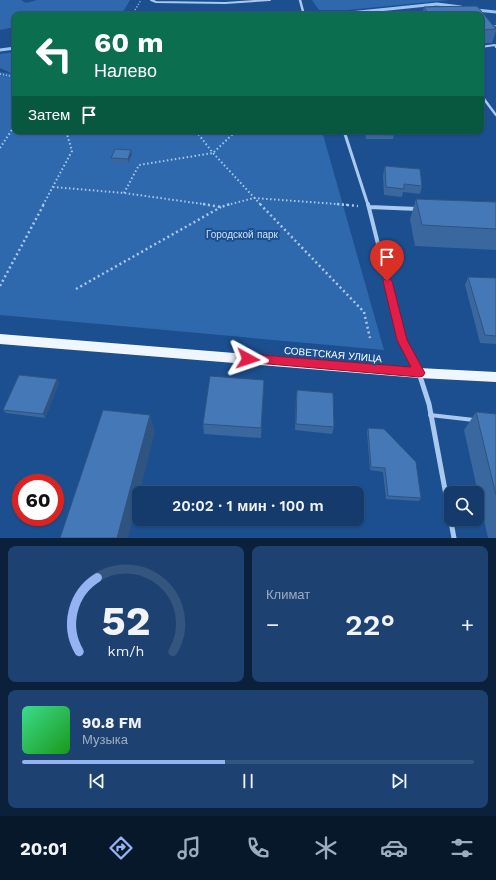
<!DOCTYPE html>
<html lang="ru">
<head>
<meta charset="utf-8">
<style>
	:root { --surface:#143b6b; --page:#1d4271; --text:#f1f3f6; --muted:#9dadc1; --line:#33557e; --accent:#95b2f1 }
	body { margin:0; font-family:"Work Sans",sans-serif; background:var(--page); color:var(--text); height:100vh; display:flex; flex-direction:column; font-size:15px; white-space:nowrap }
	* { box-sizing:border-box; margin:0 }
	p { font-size:13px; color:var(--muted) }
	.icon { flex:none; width:22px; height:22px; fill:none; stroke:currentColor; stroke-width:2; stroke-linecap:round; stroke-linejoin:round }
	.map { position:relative; height:538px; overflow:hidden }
	.side { display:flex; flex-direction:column; gap:8px; padding:8px; background:#0b203b; flex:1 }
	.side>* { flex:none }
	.top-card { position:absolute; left:12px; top:12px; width:472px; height:122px; border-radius:8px; box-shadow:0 1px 3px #0004,0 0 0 1px var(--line); background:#0b6e4f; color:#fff; overflow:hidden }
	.tools { position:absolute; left:444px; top:486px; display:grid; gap:8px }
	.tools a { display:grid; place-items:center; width:40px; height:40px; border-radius:8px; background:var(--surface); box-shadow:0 1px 3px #0004,0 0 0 1px var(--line); font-size:20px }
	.speed { position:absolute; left:12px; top:474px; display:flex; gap:8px; font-size:20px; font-weight:700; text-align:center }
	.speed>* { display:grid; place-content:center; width:52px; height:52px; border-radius:50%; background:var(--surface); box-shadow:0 1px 3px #0004,0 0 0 1px var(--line); line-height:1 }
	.speed .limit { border:6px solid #d22; background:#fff; color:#111 }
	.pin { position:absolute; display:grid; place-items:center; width:34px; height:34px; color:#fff; margin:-41px -17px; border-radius:50% 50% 50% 0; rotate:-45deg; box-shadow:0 0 4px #0007 }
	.pin .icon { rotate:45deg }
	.me { position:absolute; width:44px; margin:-22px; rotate:95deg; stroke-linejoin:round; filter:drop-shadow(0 0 3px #0008) }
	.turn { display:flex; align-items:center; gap:14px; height:84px; padding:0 16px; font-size:18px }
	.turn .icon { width:52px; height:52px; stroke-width:2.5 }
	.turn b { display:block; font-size:28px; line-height:34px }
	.then { display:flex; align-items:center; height:38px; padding:0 16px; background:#0003; gap:8px; font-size:15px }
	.big { font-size:30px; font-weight:600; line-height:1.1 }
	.side .widget { flex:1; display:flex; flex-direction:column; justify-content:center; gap:6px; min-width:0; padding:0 14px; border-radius:8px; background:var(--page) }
	.side .dial { align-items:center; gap:0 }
	.dial svg { height:104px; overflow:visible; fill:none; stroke:var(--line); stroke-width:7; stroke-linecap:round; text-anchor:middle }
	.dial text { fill:var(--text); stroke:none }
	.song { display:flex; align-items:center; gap:12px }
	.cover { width:48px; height:48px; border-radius:6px; background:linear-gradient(135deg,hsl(150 70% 55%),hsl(120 70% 35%)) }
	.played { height:4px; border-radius:2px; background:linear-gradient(90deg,var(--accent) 45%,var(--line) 45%) }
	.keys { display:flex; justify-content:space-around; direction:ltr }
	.heat { display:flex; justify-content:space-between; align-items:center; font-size:22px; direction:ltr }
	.side .tiles { flex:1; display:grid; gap:8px; grid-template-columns:1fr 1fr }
	.widget:last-child { grid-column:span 2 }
	.trip { position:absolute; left:132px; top:486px; width:232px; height:40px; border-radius:8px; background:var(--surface); box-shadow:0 1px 3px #0004,0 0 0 1px var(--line); font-weight:600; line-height:40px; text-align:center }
	.tab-bar { display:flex; height:64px; justify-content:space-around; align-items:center; background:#08182b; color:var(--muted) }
	.tab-bar .icon { width:28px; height:28px }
	.tab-bar .selected { color:var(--accent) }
	.tab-bar b { font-size:18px; color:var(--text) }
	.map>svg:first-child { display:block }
	.green { fill:#2e69ad }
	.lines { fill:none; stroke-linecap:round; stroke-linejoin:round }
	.stream { stroke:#9cc4f0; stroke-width:3 }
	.path-far2 { stroke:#a9c9ee; stroke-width:1.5; stroke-dasharray:1 2; stroke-linecap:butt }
	.path-far1 { stroke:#a9c9ee; stroke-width:2; stroke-dasharray:1.5 2.5; stroke-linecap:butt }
	.path { stroke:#a9c9ee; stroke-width:2.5; stroke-dasharray:2 3; stroke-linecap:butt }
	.lane-far2 { stroke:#a9c9ee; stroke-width:2 }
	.lane-far1 { stroke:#a9c9ee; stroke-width:2.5 }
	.lane { stroke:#a9c9ee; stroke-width:4 }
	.street-far3 { stroke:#a9c9ee; stroke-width:2.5 }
	.street-far2 { stroke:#a9c9ee; stroke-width:3 }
	.street-far1 { stroke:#a9c9ee; stroke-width:4 }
	.street { stroke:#a9c9ee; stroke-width:5 }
	.primary { fill:#f0f6ff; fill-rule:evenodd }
	.wall { fill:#3a679d }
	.shaded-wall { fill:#305480 }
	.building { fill:#4478b7; stroke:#305480 }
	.route { fill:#e11d48; stroke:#92132f }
	.labels { text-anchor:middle; stroke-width:4; stroke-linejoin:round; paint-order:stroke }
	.park-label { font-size:10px; fill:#cfe3fa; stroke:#1b4f8f }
	.street-label { font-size:10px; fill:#fff; stroke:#1b4f8f }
</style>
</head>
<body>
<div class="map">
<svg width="496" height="538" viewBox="0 0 496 538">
	<rect width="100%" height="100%" fill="#1b4f8f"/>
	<path class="green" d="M 0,0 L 21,0 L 26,3 L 37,0 L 130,0 L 121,15 L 15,15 L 15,27 L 0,30 Z
		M 312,0 L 450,0 L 347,10 L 319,10 Z
		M 15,52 L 15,131 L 322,131 L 384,350 L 0,315 L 0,72 L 13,74 L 0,68 L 0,54 Z"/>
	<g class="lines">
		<path class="stream" d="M 476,10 L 496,12
			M 330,15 L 437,4 L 461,7
			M 0,50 L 15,48"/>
		<path class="path-far2" d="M 132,15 L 141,0
			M 494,29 L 496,23
			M 0,74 L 15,77"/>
		<path class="path-far1" d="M 196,131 L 213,153 L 261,205
			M 0,148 L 15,125
			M 53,187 L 124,193 L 210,205
			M 124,193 L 139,165 L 213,153 L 236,131
			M 43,205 L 72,151 L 66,131
			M 227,205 L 254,198 L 350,205"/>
		<path class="path" d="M 203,204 L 221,207 L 230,204
			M 260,204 L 364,312 L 370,338
			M 337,204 L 358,206
			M 0,286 L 44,204
			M 76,289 L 221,207"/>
		<path class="lane-far2" d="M 151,0 L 156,2 L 225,3 L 270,0
			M 481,47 L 495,45 L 496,47"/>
		<path class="lane-far1" d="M 481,95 L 496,115"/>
		<path class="lane" d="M 430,415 L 474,420"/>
		<path class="street-far3" d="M 300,0 L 304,15"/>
		<path class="street-far2" d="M 344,131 L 368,205"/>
		<path class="street-far1" d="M 368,204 L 402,340 L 408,352
			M 369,207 L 418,209"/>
		<path class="street" d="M 408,351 L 419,373 L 429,404 L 454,538"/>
		<path class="primary" d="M 0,334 L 419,368 L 496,372 L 496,382 L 419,378 L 0,344 Z"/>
	</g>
	<path class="wall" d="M 477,6 L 496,29 L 496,31 L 492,43 L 481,43 L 481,15 L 422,15 L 424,7 Z
		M 365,131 L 393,131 L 394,135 L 393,139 L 366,139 Z
		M 420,131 L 464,131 L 462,135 L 421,133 Z
		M 132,154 L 128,163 L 112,162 L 111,158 Z
		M 385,166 L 422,186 L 420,194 L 403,192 L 402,197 L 384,195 L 383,175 Z
		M 416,199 L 496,202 L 496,250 L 415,246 L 410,219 Z
		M 468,277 L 496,278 L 496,344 L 480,343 L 465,285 Z
		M 57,379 L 59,383 L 45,418 L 6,413 L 3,410 Z
		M 264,380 L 261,438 L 204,434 L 203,424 Z
		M 297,390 L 334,427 L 332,434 L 295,430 L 296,397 Z
		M 476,412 L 496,414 L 496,538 L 488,538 L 464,430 Z
		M 368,428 L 421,498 L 419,501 L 386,499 L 383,472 L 370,470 L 367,432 Z"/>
	<path class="shaded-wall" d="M 131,150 L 132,154 L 128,163 L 128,159 Z
		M 57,379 L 59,383 L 45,418 L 43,414 Z
		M 150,415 L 155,432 L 128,538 L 117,538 Z"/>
	<path class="building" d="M 477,6 L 496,29 L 481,30 L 481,15 L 429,15 L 424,7 Z
		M 366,131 L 393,131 L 394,135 L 366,134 Z
		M 115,149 L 131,150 L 128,159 L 111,158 Z
		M 385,166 L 420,169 L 422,186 L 404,184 L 404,189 L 386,187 Z
		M 416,199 L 496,202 L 496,229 L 422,225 Z
		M 468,277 L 496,278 L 496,336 L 485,335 Z
		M 19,375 L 57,379 L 43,414 L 3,410 Z
		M 210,376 L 264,380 L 261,428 L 203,424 Z
		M 297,390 L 333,393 L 334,427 L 296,424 Z
		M 103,410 L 150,415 L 117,538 L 60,538 Z
		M 476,412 L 496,414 L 496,495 Z
		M 368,428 L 384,429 L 416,462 L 421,498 L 388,496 L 385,468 L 371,467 Z"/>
	<path class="route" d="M 387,277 L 392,281 L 407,340 L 425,373 L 423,376 L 419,377 L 245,362 L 243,359 L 245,356 L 248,354 L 411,367 L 397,340 L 383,281 Z"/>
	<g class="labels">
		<g class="park-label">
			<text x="242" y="238">Городской парк</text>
		</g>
		<g class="street-label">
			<text transform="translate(333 354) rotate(5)" y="4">СОВЕТСКАЯ УЛИЦА</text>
		</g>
	</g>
</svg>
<div class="tools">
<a><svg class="icon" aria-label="search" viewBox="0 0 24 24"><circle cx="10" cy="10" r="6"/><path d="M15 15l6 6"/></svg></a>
</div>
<div class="speed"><div class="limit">60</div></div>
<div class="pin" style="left:387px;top:281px;background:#d93025"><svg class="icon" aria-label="arrive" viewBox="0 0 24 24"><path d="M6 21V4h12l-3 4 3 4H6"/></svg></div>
<svg class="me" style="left:248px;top:359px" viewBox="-20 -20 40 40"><path d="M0-17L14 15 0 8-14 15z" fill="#e11d48" stroke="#fff" stroke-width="4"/></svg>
<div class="trip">20:02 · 1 мин · 100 m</div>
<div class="top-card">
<div class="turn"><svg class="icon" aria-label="left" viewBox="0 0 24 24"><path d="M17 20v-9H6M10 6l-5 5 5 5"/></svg><div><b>60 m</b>Налево</div></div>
<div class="then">Затем<svg class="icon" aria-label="arrive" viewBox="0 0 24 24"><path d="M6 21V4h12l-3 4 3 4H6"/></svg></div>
</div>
</div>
<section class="side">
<div class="tiles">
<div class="widget dial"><svg viewBox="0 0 100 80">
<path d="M14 69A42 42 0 1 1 86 69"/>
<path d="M14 69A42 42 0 0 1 28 12" stroke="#95b2f1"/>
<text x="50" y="56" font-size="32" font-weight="700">52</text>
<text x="50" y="72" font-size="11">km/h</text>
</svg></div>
<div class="widget"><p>Климат</p>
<div class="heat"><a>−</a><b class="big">22°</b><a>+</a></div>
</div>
<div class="widget">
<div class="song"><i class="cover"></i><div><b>90.8 FM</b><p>Музыка</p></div></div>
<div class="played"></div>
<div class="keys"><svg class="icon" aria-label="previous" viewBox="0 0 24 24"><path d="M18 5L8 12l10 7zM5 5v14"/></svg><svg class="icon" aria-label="pause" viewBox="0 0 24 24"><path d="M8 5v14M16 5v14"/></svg><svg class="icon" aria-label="next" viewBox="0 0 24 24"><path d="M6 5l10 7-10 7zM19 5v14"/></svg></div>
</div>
</div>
</section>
<nav class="tab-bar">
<b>20:01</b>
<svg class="icon selected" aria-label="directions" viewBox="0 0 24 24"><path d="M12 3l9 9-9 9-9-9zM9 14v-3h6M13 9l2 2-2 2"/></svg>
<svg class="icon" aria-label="music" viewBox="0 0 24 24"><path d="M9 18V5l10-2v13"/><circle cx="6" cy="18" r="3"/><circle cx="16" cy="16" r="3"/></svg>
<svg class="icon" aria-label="phone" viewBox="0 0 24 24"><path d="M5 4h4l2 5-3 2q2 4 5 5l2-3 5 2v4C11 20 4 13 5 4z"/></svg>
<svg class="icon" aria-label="climate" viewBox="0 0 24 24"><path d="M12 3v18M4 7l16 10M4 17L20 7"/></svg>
<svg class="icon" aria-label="car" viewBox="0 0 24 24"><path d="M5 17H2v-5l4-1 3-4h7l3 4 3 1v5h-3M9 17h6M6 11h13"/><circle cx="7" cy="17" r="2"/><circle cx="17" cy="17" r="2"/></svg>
<svg class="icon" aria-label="filters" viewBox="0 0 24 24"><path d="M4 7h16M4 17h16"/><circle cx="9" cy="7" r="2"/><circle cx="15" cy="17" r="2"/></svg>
</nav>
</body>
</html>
